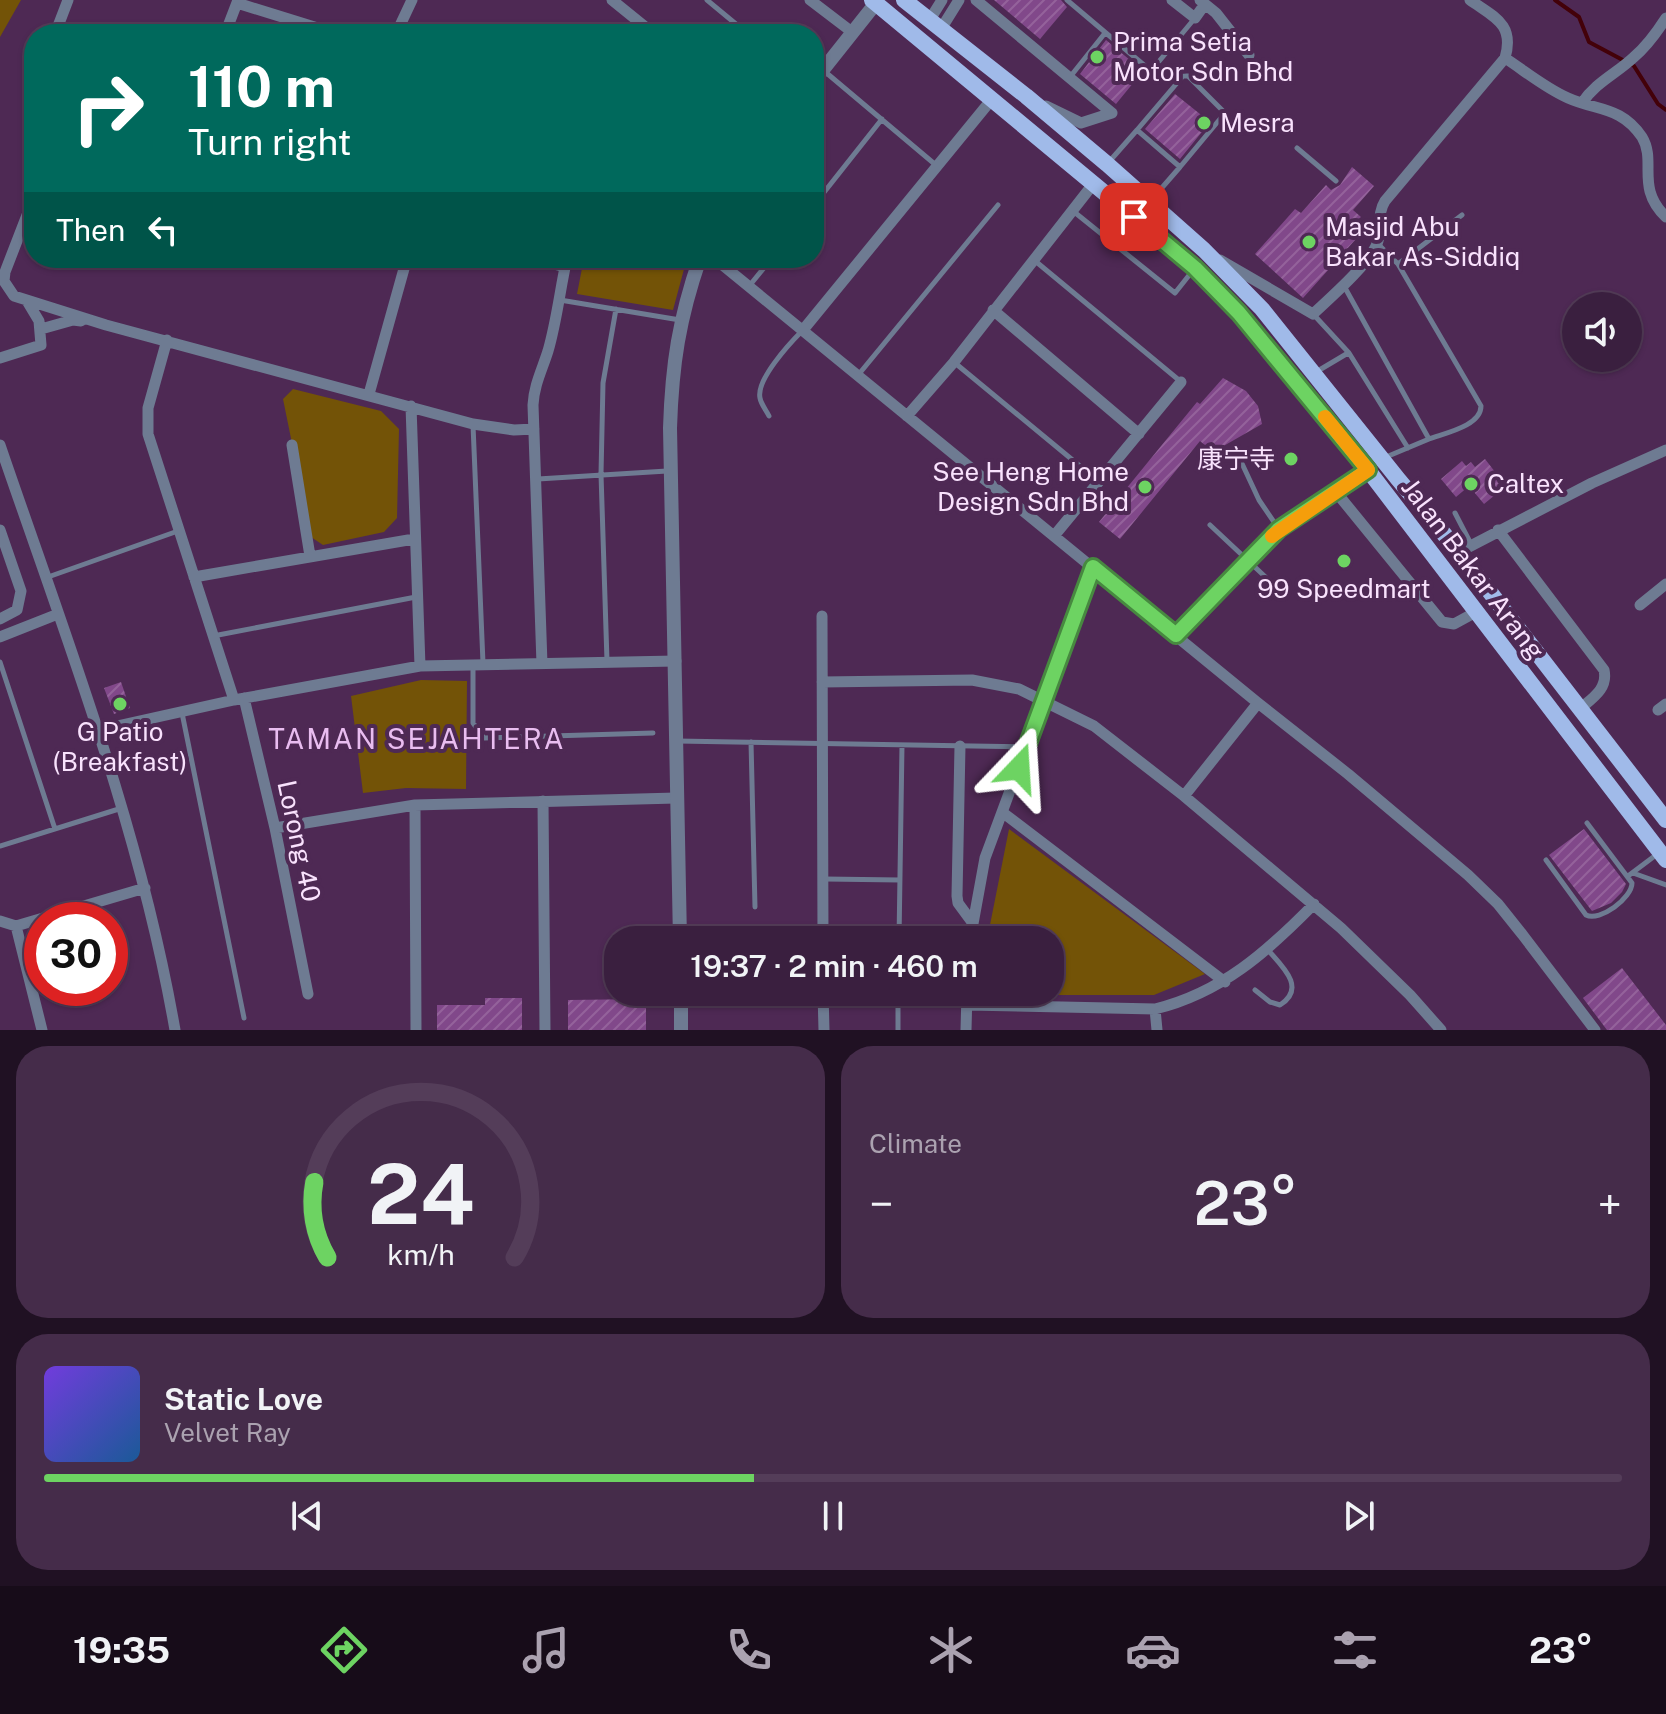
<!DOCTYPE html>
<html lang="en">
<head>
<meta charset="utf-8">
<style>
	:root { --surface:#3a1f3f; --page:#452c4a; --text:#f1f3f6; --muted:#aba2b0; --line:#543d59; --accent:#6dd362 }
	body { margin:0; font-family:"Public Sans","Noto Sans SC",sans-serif; background:var(--page); color:var(--text); height:100vh; display:flex; flex-direction:column; font-size:30px; white-space:nowrap }
	* { box-sizing:border-box; margin:0 }
	p { font-size:26px; color:var(--muted) }
	.icon { flex:none; width:44px; height:44px; fill:none; stroke:currentColor; stroke-width:2; stroke-linecap:round; stroke-linejoin:round }
	.map { position:relative; height:1030px; overflow:hidden }
	.side { display:flex; flex-direction:column; gap:16px; padding:16px; background:#201123; flex:1 }
	.side>* { flex:none }
	.guide { position:absolute; left:24px; top:24px; width:800px; height:244px; border-radius:32px; box-shadow:0 2px 6px #0004,0 0 0 2px var(--line); background:#00695c; color:#fff; overflow:hidden }
	.fabs { position:absolute; left:1562px; top:292px; display:grid; gap:16px }
	.fabs a { display:grid; place-items:center; width:80px; height:80px; border-radius:50%; background:var(--surface); box-shadow:0 2px 6px #0004,0 0 0 2px var(--line); font-size:40px }
	.speed { position:absolute; left:24px; top:902px; display:flex; gap:16px; font-size:40px; font-weight:700; text-align:center }
	.speed>* { display:grid; place-content:center; width:104px; height:104px; border-radius:50%; background:var(--surface); box-shadow:0 2px 6px #0004,0 0 0 2px var(--line); line-height:1 }
	.speed .limit { border:12px solid #d22; background:#fff; color:#111 }
	.pin { position:absolute; display:grid; place-items:center; width:68px; height:68px; color:#fff; margin:-34px; border-radius:16px; box-shadow:0 4px 12px #0006 }
	.me { position:absolute; width:88px; margin:-44px; rotate:20deg; stroke-linejoin:round; filter:drop-shadow(0 0 6px #0008) }
	.turn { display:flex; align-items:center; gap:28px; height:168px; padding:0 32px; font-size:36px }
	.turn .icon { width:104px; height:104px; stroke-width:2.5 }
	.turn b { display:block; font-size:56px; line-height:68px }
	.then { display:flex; align-items:center; height:76px; padding:0 32px; background:#0003; gap:16px; font-size:30px }
	.big { font-size:60px; font-weight:600; line-height:1.1 }
	.side .tile { flex:1; display:flex; flex-direction:column; justify-content:center; gap:12px; min-width:0; padding:0 28px; border-radius:32px; background:var(--page) }
	.side .dial { align-items:center; gap:0 }
	.dial svg { height:208px; overflow:visible; fill:none; stroke:var(--line); stroke-width:7; stroke-linecap:round; text-anchor:middle }
	.dial text { fill:var(--text); stroke:none }
	.song { display:flex; align-items:center; gap:24px }
	.cover { width:96px; height:96px; border-radius:12px; background:linear-gradient(135deg,hsl(260 70% 55%),hsl(210 70% 35%)) }
	.played { height:8px; border-radius:4px; background:linear-gradient(90deg,var(--accent) 45%,var(--line) 45%) }
	.keys { display:flex; justify-content:space-around; direction:ltr }
	.heat { display:flex; justify-content:space-between; align-items:center; font-size:44px; direction:ltr }
	.side .tiles { flex:1; display:grid; gap:16px; grid-template-columns:1fr 1fr }
	.tile:last-child { grid-column:span 2 }
	.trip { position:absolute; left:604px; top:926px; width:460px; height:80px; border-radius:32px; background:var(--surface); box-shadow:0 2px 6px #0004,0 0 0 2px var(--line); font-weight:600; line-height:80px; text-align:center }
	.tab-bar { display:flex; height:128px; justify-content:space-around; align-items:center; background:#170c19; color:var(--muted) }
	.tab-bar .icon { width:56px; height:56px }
	.tab-bar .current { color:var(--accent) }
	.tab-bar b { font-size:36px; color:var(--text) }
	.map>svg:first-child { display:block }
	.park { fill:#735307 }
	.lines { fill:none; stroke-linecap:round; stroke-linejoin:round }
	.stream { stroke:#430109; stroke-width:4 }
	.building { fill:url(#building-hatch) }
	.service { stroke:#6e7b92; stroke-width:5 }
	.minor { stroke:#6e7b92; stroke-width:11 }
	.tertiary { stroke:#6e7b92; stroke-width:14 }
	.primary { stroke:#a0bae9; stroke-width:16 }
	.route-casing { stroke:#478940; stroke-width:20 }
	.route { stroke:#6dd362; stroke-width:14 }
	.slow { stroke:#f59e0b; stroke-width:14 }
	.poi-dot { fill:#6dd362; stroke:#4e2954; stroke-width:3 }
	.labels { text-anchor:middle; stroke-width:8; stroke-linejoin:round; paint-order:stroke }
	.poi-label { font-size:26px; fill:#f9e2fd; stroke:#4e2954; text-anchor:start }
	.street-label { font-size:26px; fill:#f9e2fd; stroke:#4e2954 }
	.neighbourhood-label { font-size:28px; letter-spacing:2px; fill:#e9bdf0; stroke:#4e2954 }
</style>
</head>
<body>
<div class="map">
<svg width="1666" height="1030" viewBox="0 0 1666 1030">
	<defs>
		<pattern id="building-hatch" width="6" height="6" patternUnits="userSpaceOnUse" patternTransform="scale(2)"><rect width="6" height="6" fill="#81488a"/><path d="M-1 1l2-2M0 6l6-6M5 7l2-2" fill="none" stroke="#94629b"/></pattern>
	</defs>
	<rect width="100%" height="100%" fill="#4e2954"/>
	<path class="park" d="M 0,0 L 21,0 L 0,37 Z
		M 584,258 L 687,258 L 673,310 L 577,294 Z
		M 293,389 L 381,411 L 399,429 L 397,518 L 384,532 L 323,545 L 311,537 L 283,399 Z
		M 421,680 L 467,681 L 466,789 L 406,788 L 363,793 L 351,696 Z
		M 1009,829 L 1205,974 L 1154,995 L 977,995 L 977,992 L 1050,992 L 1050,940 L 987,940 Z"/>
	<g class="lines">
		<path class="stream" d="M 1555,0 L 1579,17 L 1589,42 L 1634,66 L 1658,104 L 1666,110"/>
	</g>
	<path class="building" d="M 994,0 L 1061,0 L 1067,7 L 1040,39 Z
		M 1106,40 L 1143,71 L 1116,104 L 1080,74 Z
		M 1175,94 L 1210,122 L 1180,159 L 1145,129 Z
		M 1352,167 L 1374,186 L 1353,210 L 1361,217 L 1355,222 L 1364,230 L 1303,298 L 1255,254 L 1295,209 L 1301,213 L 1326,185 L 1331,190 L 1340,185 Z
		M 1223,378 L 1246,391 L 1258,406 L 1262,424 L 1213,452 L 1200,441 L 1120,539 L 1099,522 L 1197,402 L 1200,404 Z
		M 1485,459 L 1506,486 L 1484,504 L 1469,486 L 1456,497 L 1441,479 L 1462,461 L 1466,466 L 1471,462 L 1475,467 Z
		M 121,682 L 130,708 L 114,714 L 104,688 Z
		M 1584,829 L 1626,884 L 1622,892 L 1611,903 L 1592,911 L 1549,855 Z
		M 1622,968 L 1666,1025 L 1666,1030 L 1607,1030 L 1583,998 Z
		M 485,998 L 522,998 L 522,1030 L 437,1030 L 437,1005 L 485,1005 Z
		M 646,999 L 646,1030 L 568,1030 L 568,1000 Z"/>
	<g class="lines">
		<path class="service" d="M 707,0 L 748,34
			M 1067,0 L 1151,71 L 1195,18
			M 823,70 L 937,166
			M 1070,77 L 1105,33
			M 1137,130 L 1183,76 L 1188,76 L 1225,113 L 1180,167
			M 1297,148 L 1336,181
			M 1108,163 L 1137,130 L 1180,167 L 1153,198
			M 814,205 L 882,119
			M 1073,211 L 1175,293 L 1194,269
			M 1378,244 L 1398,264 L 1481,406 C 1481,426 1445,433 1429,439
			M 1034,260 L 1180,381
			M 1398,264 L 1462,215
			M 750,285 L 772,258
			M 1344,286 L 1429,439 L 1386,457
			M 560,300 L 680,320
			M 1314,315 L 1349,353 L 1408,448
			M 955,363 L 1098,481
			M 1316,372 L 1348,353
			M 859,374 L 998,205
			M 769,416 C 766,410 761,404 760,398 C 756,380 789,344 802,331
			M 473,425 L 483,663
			M 1238,455 L 1259,500 L 1278,528
			M 538,479 L 667,471
			M 1455,513 L 1471,544
			M 1210,525 L 1275,586
			M 48,577 L 178,531
			M 213,636 L 416,597
			M 607,661 L 601,474 L 603,383 L 616,309
			M 0,662 L 55,829
			M 473,666 L 473,723 L 484,738 L 653,733
			M 182,713 L 244,1018
			M 677,741 L 1027,747
			M 751,742 L 755,907
			M 0,846 L 122,808
			M 1546,860 L 1586,915 C 1600,922 1632,898 1632,883 L 1587,823
			M 1633,873 L 1666,885
			M 1628,876 L 1656,855
			M 825,879 L 900,880
			M 899,940 L 902,745
			M 1255,990 L 1270,1002 L 1280,1005 C 1307,988 1282,966 1268,950
			M 898,1030 L 898,992"/>
		<path class="minor" d="M 612,0 L 654,34
			M 810,0 L 852,32
			M 976,0 L 1112,113
			M 1172,0 L 1195,18 L 1205,4
			M 1200,0 L 1216,13 L 1249,55
			M 237,3 L 337,34
			M 929,21 L 942,0
			M 941,29 L 959,0
			M 55,34 L 68,0
			M 225,34 L 238,0
			M 396,34 L 412,0
			M 1505,58 C 1525,71 1545,88 1568,98 C 1597,111 1621,106 1642,137 C 1657,162 1635,187 1666,217
			M 1582,103 C 1596,82 1616,74 1634,57 C 1647,46 1657,32 1666,18
			M 1046,106 L 1081,123 L 1112,113
			M 34,197 L 5,272 L 4,281 L 14,296 L 106,325 L 473,424 L 514,430 L 534,429
			M 532,258 L 565,267
			M 714,258 L 1258,703 L 1348,774 L 1468,875 L 1498,904 L 1522,934 L 1595,1030
			M 1220,260 L 1313,314 C 1330,298 1368,265 1377,244 C 1383,229 1376,215 1385,201 L 1505,58 C 1515,24 1494,17 1470,0
			M 993,310 L 1139,434
			M 41,329 L 73,320 L 81,321
			M 803,330 L 992,99
			M 167,340 L 148,408 L 148,434 L 234,700
			M 0,358 L 41,345 L 39,321 L 27,301
			M 369,394 L 407,258
			M 411,406 L 420,666
			M 907,416 L 954,362 L 1094,183
			M 0,445 C 66,638 140,828 175,1030
			M 292,445 L 310,556
			M 1336,492 L 1442,622 L 1454,624 L 1476,612
			M 0,530 L 21,591 L 17,610 L 0,619
			M 1498,530 L 1604,670 C 1608,688 1594,697 1581,708
			M 1054,536 L 1181,382
			M 1459,552 L 1592,483 L 1666,450
			M 194,577 L 414,539
			M 1640,605 L 1666,584
			M 822,616 L 823,940
			M 1176,635 L 1279,529 L 1368,470
			M 0,637 L 58,614
			M 542,664 L 533,405 C 534,385 542,370 548,351 C 557,320 560,289 567,258
			M 822,682 L 972,680 L 1019,689 L 1094,726 L 1184,796 L 1341,928 L 1410,995 L 1441,1030
			M 244,698 L 275,828 L 308,994
			M 1658,710 L 1666,704
			M 99,730 L 234,700 L 420,666 L 676,661
			M 960,746 L 957,896 L 958,903 L 972,922
			M 1184,796 L 1258,703
			M 543,801 L 545,1030
			M 415,805 L 416,1030
			M 1002,812 L 1225,982
			M 275,828 L 415,805 L 676,798
			M 0,921 L 16,926 L 145,888
			M 16,926 L 42,1030
			M 970,940 L 985,858 L 1093,567
			M 823,992 L 824,1030
			M 967,1005 L 1155,1009 C 1221,993 1267,952 1314,904
			M 1155,1009 L 1157,1030
			M 966,1030 L 967,992"/>
		<path class="tertiary" d="M 814,81 L 876,3
			M 680,940 L 670,428 C 672,364 679,319 700,258
			M 681,1030 L 681,992"/>
		<path class="primary" d="M 872,0 L 1195,268 L 1239,313 L 1368,470 L 1666,860
			M 904,0 L 1026,96 L 1107,164 L 1204,250 L 1262,309 L 1398,479 L 1459,552 L 1666,820"/>
	</g>
	<g class="lines">
		<defs>
			<path id="route" d="M 1019,768 L 1093,567 L 1176,635 L 1279,529 L 1368,470 L 1239,313 L 1195,268 L 1134,217"/>
		</defs>
		<use href="#route" class="route-casing"/>
		<use href="#route" class="route"/>
		<path class="slow" d="M 1272,536 L 1368,470 L 1325,417"/>
	</g>
	<g class="poi-dot">
		<circle cx="1097" cy="57" r="8"/>
		<circle cx="1204" cy="123" r="8"/>
		<circle cx="1309" cy="242" r="8"/>
		<circle cx="1291" cy="459" r="8"/>
		<circle cx="1471" cy="484" r="8"/>
		<circle cx="1145" cy="487" r="8"/>
		<circle cx="1344" cy="561" r="8"/>
		<circle cx="120" cy="704" r="8"/>
	</g>
	<g class="labels">
		<g class="poi-label">
			<text x="1113" y="51">Prima Setia<tspan x="1113" dy="30">Motor Sdn Bhd</tspan></text>
			<text x="1220" y="132">Mesra</text>
			<text x="1325" y="236">Masjid Abu<tspan x="1325" dy="30">Bakar As-Siddiq</tspan></text>
			<text x="1275" y="468" text-anchor="end">康宁寺</text>
			<text x="1129" y="481" text-anchor="end">See Heng Home<tspan x="1129" dy="30">Design Sdn Bhd</tspan></text>
			<text x="1487" y="493">Caltex</text>
			<text x="1344" y="598" text-anchor="middle">99 Speedmart</text>
			<text x="120" y="741" text-anchor="middle">G Patio<tspan x="120" dy="30">(Breakfast)</tspan></text>
		</g>
		<g class="street-label">
			<text transform="translate(1473 569) rotate(53)" y="9">Jalan Bakar Arang</text>
			<text transform="translate(299 841) rotate(78)" y="9">Lorong 40</text>
		</g>
		<g class="neighbourhood-label">
			<text x="417" y="749">TAMAN SEJAHTERA</text>
		</g>
	</g>
</svg>
<div class="fabs">
<a><svg class="icon" aria-label="sound" viewBox="0 0 24 24"><path d="M4 9h4l5-4v14l-5-4H4zM17 9q2 3 0 6"/></svg></a>
</div>
<div class="speed"><div class="limit">30</div></div>
<div class="pin" style="left:1134px;top:217px;background:#d93025"><svg class="icon" aria-label="arrive" viewBox="0 0 24 24"><path d="M6 21V4h12l-3 4 3 4H6"/></svg></div>
<svg class="me" style="left:1019px;top:768px" viewBox="-20 -20 40 40"><path d="M0-17L14 15 0 8-14 15z" fill="#6dd362" stroke="#fff" stroke-width="4"/></svg>
<div class="trip">19:37 · 2 min · 460 m</div>
<div class="guide">
<div class="turn"><svg class="icon" aria-label="right" viewBox="0 0 24 24"><path d="M7 20v-9h11M14 6l5 5-5 5"/></svg><div><b>110 m</b>Turn right</div></div>
<div class="then">Then<svg class="icon" aria-label="left" viewBox="0 0 24 24"><path d="M17 20v-9H6M10 6l-5 5 5 5"/></svg></div>
</div>
</div>
<section class="side">
<div class="tiles">
<div class="tile dial"><svg viewBox="0 0 100 80">
<path d="M14 69A42 42 0 1 1 86 69"/>
<path d="M14 69A42 42 0 0 1 9 40" stroke="#6dd362"/>
<text x="50" y="56" font-size="32" font-weight="700">24</text>
<text x="50" y="72" font-size="11">km/h</text>
</svg></div>
<div class="tile"><p>Climate</p>
<div class="heat"><a>−</a><b class="big">23°</b><a>+</a></div>
</div>
<div class="tile">
<div class="song"><i class="cover"></i><div><b>Static Love</b><p>Velvet Ray</p></div></div>
<div class="played"></div>
<div class="keys"><svg class="icon" aria-label="previous" viewBox="0 0 24 24"><path d="M18 5L8 12l10 7zM5 5v14"/></svg><svg class="icon" aria-label="pause" viewBox="0 0 24 24"><path d="M8 5v14M16 5v14"/></svg><svg class="icon" aria-label="next" viewBox="0 0 24 24"><path d="M6 5l10 7-10 7zM19 5v14"/></svg></div>
</div>
</div>
</section>
<nav class="tab-bar">
<b>19:35</b>
<svg class="icon current" aria-label="directions" viewBox="0 0 24 24"><path d="M12 3l9 9-9 9-9-9zM9 14v-3h6M13 9l2 2-2 2"/></svg>
<svg class="icon" aria-label="music" viewBox="0 0 24 24"><path d="M9 18V5l10-2v13"/><circle cx="6" cy="18" r="3"/><circle cx="16" cy="16" r="3"/></svg>
<svg class="icon" aria-label="phone" viewBox="0 0 24 24"><path d="M5 4h4l2 5-3 2q2 4 5 5l2-3 5 2v4C11 20 4 13 5 4z"/></svg>
<svg class="icon" aria-label="climate" viewBox="0 0 24 24"><path d="M12 3v18M4 7l16 10M4 17L20 7"/></svg>
<svg class="icon" aria-label="car" viewBox="0 0 24 24"><path d="M5 17H2v-5l4-1 3-4h7l3 4 3 1v5h-3M9 17h6M6 11h13"/><circle cx="7" cy="17" r="2"/><circle cx="17" cy="17" r="2"/></svg>
<svg class="icon" aria-label="filters" viewBox="0 0 24 24"><path d="M4 7h16M4 17h16"/><circle cx="9" cy="7" r="2"/><circle cx="15" cy="17" r="2"/></svg>
<b>23°</b>
</nav>
</body>
</html>
